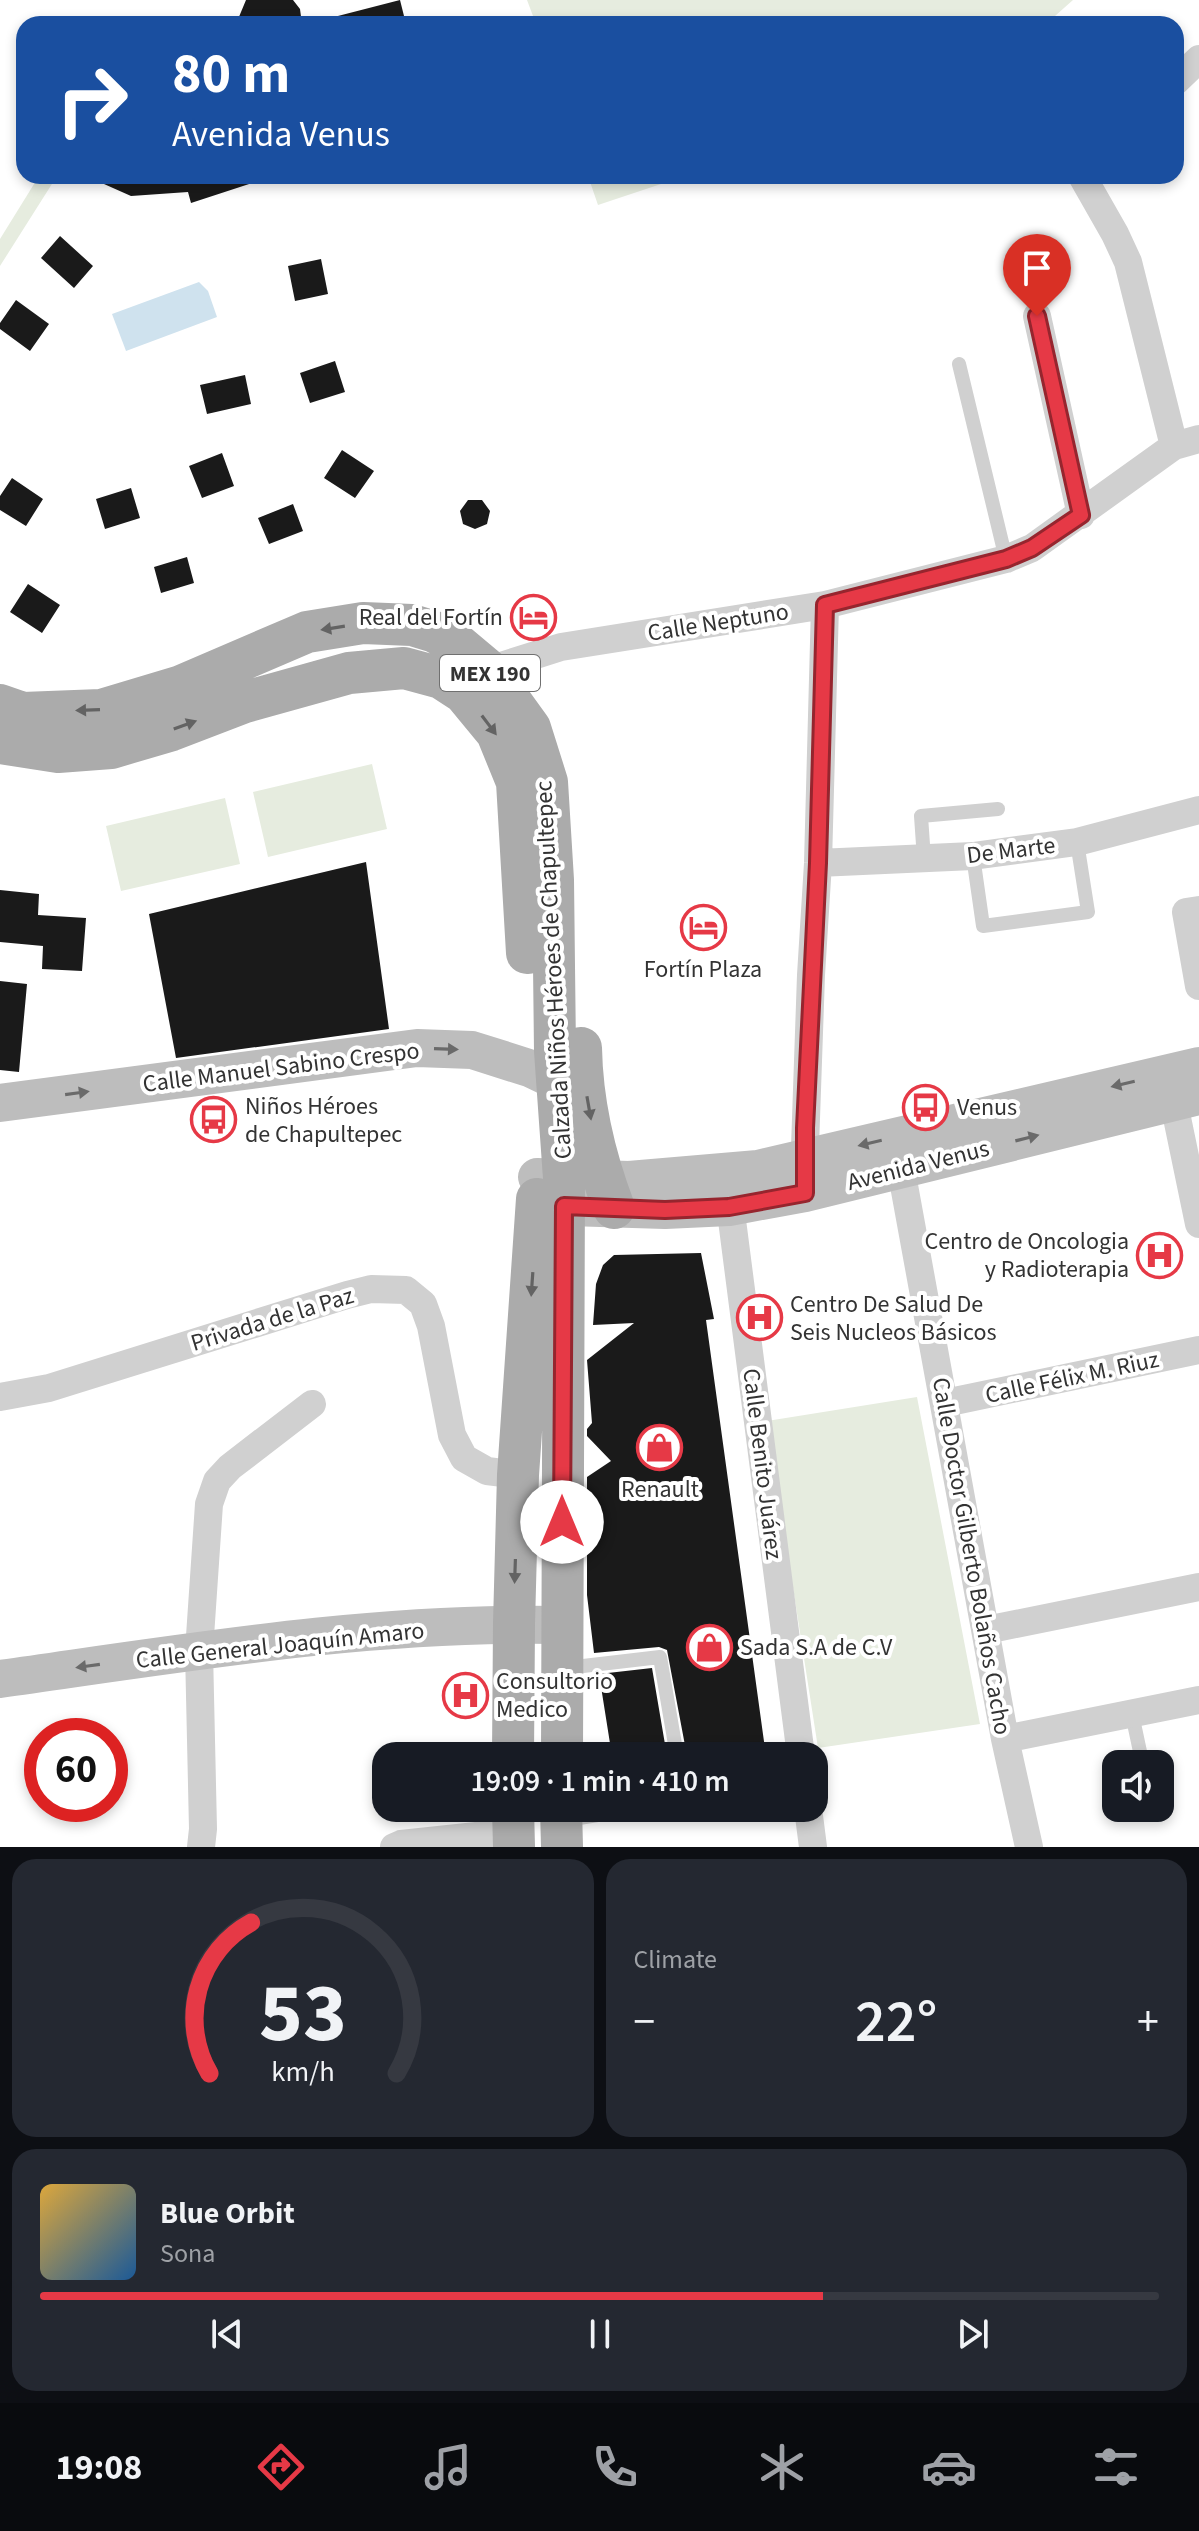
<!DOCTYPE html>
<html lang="en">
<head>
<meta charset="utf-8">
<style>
	:root { --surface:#171b24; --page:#242831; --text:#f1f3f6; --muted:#9ea1a6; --line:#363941; --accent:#e63946 }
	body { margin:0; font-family:"Source Sans 3",sans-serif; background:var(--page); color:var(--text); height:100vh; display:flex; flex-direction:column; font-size:30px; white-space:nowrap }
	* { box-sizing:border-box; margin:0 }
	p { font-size:26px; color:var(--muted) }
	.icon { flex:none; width:44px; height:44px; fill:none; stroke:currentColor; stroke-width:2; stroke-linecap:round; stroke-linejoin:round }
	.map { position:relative; height:1847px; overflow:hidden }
	.panel { display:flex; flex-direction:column; gap:12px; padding:12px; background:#0d0f14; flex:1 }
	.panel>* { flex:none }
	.guide { position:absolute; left:16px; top:16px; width:1168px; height:168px; border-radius:24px; box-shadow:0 4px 12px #0003; background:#1a4fa0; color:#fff; overflow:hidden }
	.tools { position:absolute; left:1102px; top:1750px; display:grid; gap:16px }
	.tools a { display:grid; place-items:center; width:72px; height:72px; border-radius:16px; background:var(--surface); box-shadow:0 4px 12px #0003; font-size:40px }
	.speed { position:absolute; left:24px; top:1718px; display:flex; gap:16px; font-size:40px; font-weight:700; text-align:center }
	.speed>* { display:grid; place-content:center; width:104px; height:104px; border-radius:50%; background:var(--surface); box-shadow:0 4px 12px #0003; line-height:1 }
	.speed .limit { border:12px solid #d22; background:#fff; color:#111 }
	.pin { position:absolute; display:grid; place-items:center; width:68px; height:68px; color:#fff; margin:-82px -34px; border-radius:50% 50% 50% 0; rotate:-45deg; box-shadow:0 0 8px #0007 }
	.pin .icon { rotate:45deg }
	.me { position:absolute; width:88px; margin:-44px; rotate:0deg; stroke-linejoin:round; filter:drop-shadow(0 0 6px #0008) }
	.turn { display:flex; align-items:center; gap:28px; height:168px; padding:0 24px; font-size:36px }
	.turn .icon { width:104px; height:104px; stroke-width:2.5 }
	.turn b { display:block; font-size:56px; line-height:68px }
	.big { font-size:60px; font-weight:600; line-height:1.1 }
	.panel .tile { flex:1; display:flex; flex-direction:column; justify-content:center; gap:12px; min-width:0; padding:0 28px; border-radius:24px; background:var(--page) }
	.panel .dial { align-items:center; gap:0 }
	.dial svg { height:208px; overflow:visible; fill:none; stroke:var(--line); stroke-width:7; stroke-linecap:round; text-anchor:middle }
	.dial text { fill:var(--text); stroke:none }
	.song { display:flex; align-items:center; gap:24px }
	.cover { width:96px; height:96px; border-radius:12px; background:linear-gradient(135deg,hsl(40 70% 55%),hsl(210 70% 35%)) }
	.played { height:8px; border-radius:4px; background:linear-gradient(90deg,var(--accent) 70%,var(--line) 70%) }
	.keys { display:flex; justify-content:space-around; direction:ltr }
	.heat { display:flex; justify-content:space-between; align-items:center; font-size:44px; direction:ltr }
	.panel .tiles { flex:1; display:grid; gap:12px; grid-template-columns:1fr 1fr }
	.tile:last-child { grid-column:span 2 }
	.trip { position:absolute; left:372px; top:1742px; width:456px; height:80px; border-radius:24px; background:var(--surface); box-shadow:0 4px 12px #0003; font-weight:600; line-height:80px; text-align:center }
	.dock { display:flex; height:128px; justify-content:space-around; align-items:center; background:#090b0e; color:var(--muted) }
	.dock .icon { width:56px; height:56px }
	.dock .on { color:var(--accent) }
	.dock b { font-size:36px; color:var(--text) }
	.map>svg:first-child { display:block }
	.green { fill:#e6ecdf }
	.water { fill:#cfe2ee }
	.building { fill:#1a1a1a }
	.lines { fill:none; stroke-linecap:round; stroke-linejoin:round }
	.lane { stroke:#d0d0d0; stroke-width:14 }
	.street { stroke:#d0d0d0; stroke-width:28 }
	.secondary { stroke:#bdbdbd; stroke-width:38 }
	.primary { stroke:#ababab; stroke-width:42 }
	.oneway { fill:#636363 }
	.oneway2 { fill:#6a6a6a }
	.route-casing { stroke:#96252e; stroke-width:20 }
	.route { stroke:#e63946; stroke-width:14 }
	.labels { text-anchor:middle; stroke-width:8; stroke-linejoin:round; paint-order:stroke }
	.shield { fill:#fff; stroke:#707070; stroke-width:2 }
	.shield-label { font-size:22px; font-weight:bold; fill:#333 }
	.poi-label { font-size:24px; fill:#333; stroke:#fff; text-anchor:start }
	.street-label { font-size:24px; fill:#333; stroke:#fff }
</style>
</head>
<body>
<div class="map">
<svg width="1199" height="1847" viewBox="0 0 1199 1847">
	<rect width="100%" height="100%" fill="#fff"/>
	<path class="green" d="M 527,0 L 1073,0 L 1046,24 L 536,24 Z
		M 39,176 L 57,176 L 0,266 L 0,239 Z
		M 588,176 L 685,176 L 598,205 Z
		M 372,764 L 387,829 L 268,857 L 253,792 Z
		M 225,798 L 240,864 L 121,891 L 106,826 Z
		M 917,1397 L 980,1724 L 818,1748 L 767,1421 Z"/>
	<path class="water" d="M 199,282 L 208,291 L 217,317 L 126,351 L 112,314 Z"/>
	<path class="building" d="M 246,0 L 293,0 L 300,9 L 302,24 L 236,24 Z
		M 400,0 L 406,24 L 335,24 L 334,17 Z
		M 86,176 L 260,176 L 261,180 L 191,203 L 188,192 L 131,196 Z
		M 60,236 L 93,266 L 74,288 L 41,258 Z
		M 321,259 L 328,294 L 295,301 L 288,266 Z
		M 16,300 L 49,324 L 30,351 L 0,329 L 0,323 Z
		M 335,361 L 345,392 L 310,403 L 300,373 Z
		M 245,375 L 251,404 L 207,414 L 200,385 Z
		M 342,450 L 374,471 L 355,498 L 324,478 Z
		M 222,453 L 234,486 L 202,498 L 189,466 Z
		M 12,478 L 43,499 L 26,526 L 0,510 L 0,496 Z
		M 131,488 L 140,518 L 105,529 L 96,499 Z
		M 468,500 L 482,500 L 490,511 L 487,524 L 475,529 L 463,524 L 460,511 Z
		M 293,504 L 303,531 L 269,544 L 258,518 Z
		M 187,557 L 194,583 L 161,593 L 154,567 Z
		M 28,584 L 60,605 L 42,633 L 10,612 Z
		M 366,862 L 389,1029 L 176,1058 L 149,914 Z
		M 0,890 L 39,894 L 38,915 L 86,918 L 82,971 L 42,969 L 43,946 L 0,942 Z
		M 0,981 L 27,984 L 19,1072 L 0,1070 Z
		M 701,1253 L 714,1319 L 706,1320 L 766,1756 L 687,1756 L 667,1650 L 659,1647 L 594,1653 L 587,1595 L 587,1477 L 611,1461 L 587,1436 L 587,1429 L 592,1423 L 587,1360 L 634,1323 L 593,1325 L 596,1284 L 603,1265 L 614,1255 Z
		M 652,1668 L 667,1756 L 612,1756 L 599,1674 Z"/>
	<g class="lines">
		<path class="lane" d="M 959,364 L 1006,559
			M 973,856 L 983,926 L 1088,912 L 1077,842
			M 924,859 L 921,816 L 998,809
			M 566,1668 L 660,1657 L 677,1756
			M 1132,1714 L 1142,1761"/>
		<path class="street" d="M 1176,81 L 1199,59
			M 1082,176 L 1115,234 L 1128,262 L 1174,446
			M 1037,316 L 1081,515
			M 488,670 L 561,647 L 825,605 L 1006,559 L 1032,548 L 1174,446 L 1199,439
			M 818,863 L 973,856 L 1077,842 L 1199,810
			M 1199,910 L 1186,912 L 1199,986
			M 1170,1084 L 1199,1224
			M 901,1169 L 1005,1739 L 1029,1847
			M 804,1176 L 811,975 L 818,863 L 825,605
			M 728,1189 L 801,1756
			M 0,1397 L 49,1388 L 347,1295 L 371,1289 L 406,1290 L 423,1304 L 431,1326 L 452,1435 L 464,1458 L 487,1471 L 518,1475
			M 945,1403 L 1199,1350
			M 986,1630 L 1199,1587
			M 1005,1739 L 1199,1700
			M 808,1808 L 813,1847
			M 561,1814 L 598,1808
			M 201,1847 L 203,1829 L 199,1651 L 209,1504 L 217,1481 L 230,1467 L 312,1404
			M 394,1847 L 401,1844 L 513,1832"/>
		<path class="secondary" d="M 0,1103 L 417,1048 L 472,1050 L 532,1069 L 557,1081
			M 537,1177 L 629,1180 L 758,1169 L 1199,1066
			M 537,1206 L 665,1210 L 729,1207 L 805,1193 L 1199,1096
			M 0,1679 C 185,1653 374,1621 561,1625"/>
		<path class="primary" d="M 0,705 L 23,713 L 101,710 L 181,686 L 307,632 L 363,623 L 412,625 L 435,632 L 457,644 L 488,670 L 530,728 L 547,782 L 553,880 L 555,1051 L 564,1178 L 562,1756
			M 0,743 L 58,752 L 111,748 L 172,730 L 245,702 L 349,673 L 404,668 L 441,678 L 464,693 L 497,733 L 517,782 L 527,953
			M 581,1048 C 582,1101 595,1158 614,1208
			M 513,1756 L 514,1624 L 518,1475 L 537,1199
			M 513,1808 L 514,1847
			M 561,1808 L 562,1847"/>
	</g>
	<defs><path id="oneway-solid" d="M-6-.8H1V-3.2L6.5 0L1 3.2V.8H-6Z" transform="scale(2)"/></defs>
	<g class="oneway">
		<use href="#oneway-solid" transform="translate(333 628) rotate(171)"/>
		<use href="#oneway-solid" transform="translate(88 710) rotate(178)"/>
		<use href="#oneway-solid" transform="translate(185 725) rotate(-20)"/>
		<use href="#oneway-solid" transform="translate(489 725) rotate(53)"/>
		<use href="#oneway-solid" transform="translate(589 1108) rotate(80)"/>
		<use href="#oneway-solid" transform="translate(532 1284) rotate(94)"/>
		<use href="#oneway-solid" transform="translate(515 1571) rotate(92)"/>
	</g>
	<g class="oneway2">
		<use href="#oneway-solid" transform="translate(446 1049) rotate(2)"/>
		<use href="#oneway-solid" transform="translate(1123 1084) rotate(167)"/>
		<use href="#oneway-solid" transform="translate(77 1093) rotate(-8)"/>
		<use href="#oneway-solid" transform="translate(1027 1138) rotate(-14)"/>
		<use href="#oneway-solid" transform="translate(870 1143) rotate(167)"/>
		<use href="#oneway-solid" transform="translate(88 1666) rotate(172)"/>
	</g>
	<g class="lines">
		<defs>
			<path id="route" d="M 562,1522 L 564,1206 L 665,1210 L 729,1207 L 805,1193 L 805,1128 L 818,863 L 825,605 L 1006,559 L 1032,548 L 1081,515 L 1037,316"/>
		</defs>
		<use href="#route" class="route-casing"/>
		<use href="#route" class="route"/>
	</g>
	<defs>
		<symbol id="hotel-ring" viewBox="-11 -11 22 22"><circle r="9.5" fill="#fff" stroke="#e63946" stroke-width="1.5"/><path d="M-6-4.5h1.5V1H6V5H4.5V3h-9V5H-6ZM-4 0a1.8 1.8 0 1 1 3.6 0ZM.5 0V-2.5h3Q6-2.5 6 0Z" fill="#e63946"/></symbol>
		<symbol id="bus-ring" viewBox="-11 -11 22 22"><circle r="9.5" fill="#fff" stroke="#e63946" stroke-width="1.5"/><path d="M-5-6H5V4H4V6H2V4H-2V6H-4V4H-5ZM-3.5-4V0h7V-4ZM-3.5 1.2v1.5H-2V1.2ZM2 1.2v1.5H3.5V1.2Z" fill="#e63946"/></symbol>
		<symbol id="hospital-ring" viewBox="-11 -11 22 22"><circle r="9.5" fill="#fff" stroke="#e63946" stroke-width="1.5"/><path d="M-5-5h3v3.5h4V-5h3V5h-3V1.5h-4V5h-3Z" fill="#e63946"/></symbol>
		<symbol id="shop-ring" viewBox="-11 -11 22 22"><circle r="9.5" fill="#fff" stroke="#e63946" stroke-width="1.5"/><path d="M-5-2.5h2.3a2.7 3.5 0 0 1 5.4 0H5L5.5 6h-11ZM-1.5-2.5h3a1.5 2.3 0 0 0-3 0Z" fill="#e63946"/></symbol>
	</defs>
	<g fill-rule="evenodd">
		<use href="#hotel-ring" x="508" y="592" width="51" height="51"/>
		<use href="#hotel-ring" x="678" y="902" width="51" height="51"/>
		<use href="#bus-ring" x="900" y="1082" width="51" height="51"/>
		<use href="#bus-ring" x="188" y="1094" width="51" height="51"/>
		<use href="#hospital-ring" x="1134" y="1230" width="51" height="51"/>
		<use href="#hospital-ring" x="734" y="1292" width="51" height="51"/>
		<use href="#shop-ring" x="634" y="1422" width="51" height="51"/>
		<use href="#shop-ring" x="684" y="1622" width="51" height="51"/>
		<use href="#hospital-ring" x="440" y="1670" width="51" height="51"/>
	</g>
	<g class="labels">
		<rect class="shield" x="440" y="655" width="100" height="36" rx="6"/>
		<g class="shield-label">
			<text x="490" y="681">MEX 190</text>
		</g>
		<g class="poi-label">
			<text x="503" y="625" text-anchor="end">Real del Fortín</text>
			<text x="703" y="977" text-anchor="middle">Fortín Plaza</text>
			<text x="245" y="1114">Niños Héroes<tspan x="245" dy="28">de Chapultepec</tspan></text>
			<text x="957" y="1115">Venus</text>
			<text x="1129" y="1249" text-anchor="end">Centro de Oncologia<tspan x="1129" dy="28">y Radioterapia</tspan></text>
			<text x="790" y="1312">Centro De Salud De<tspan x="790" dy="28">Seis Nucleos Básicos</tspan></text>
			<text x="660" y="1497" text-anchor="middle">Renault</text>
			<text x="740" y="1655">Sada S.A de C.V</text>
			<text x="496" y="1689">Consultorio<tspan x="496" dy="28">Medico</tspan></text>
		</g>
		<g class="street-label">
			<text transform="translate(718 622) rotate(-9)" y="8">Calle Neptuno</text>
			<text transform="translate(1011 850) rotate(-7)" y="8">De Marte</text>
			<text transform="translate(553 970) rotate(-93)" y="8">Calzada Niños Héroes de Chapultepec</text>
			<text transform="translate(281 1067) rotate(-7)" y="8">Calle Manuel Sabino Crespo</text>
			<text transform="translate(918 1165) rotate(-14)" y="8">Avenida Venus</text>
			<text transform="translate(272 1319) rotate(-17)" y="8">Privada de la Paz</text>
			<text transform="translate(1072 1377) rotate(-12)" y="8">Calle Félix M. Riuz</text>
			<text transform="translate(763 1464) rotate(83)" y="8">Calle Benito Juárez</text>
			<text transform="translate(972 1556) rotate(80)" y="8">Calle Doctor Gilberto Bolaños Cacho</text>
			<text transform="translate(280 1645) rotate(-6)" y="8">Calle General Joaquín Amaro</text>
		</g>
	</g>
</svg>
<div class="tools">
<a><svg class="icon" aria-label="sound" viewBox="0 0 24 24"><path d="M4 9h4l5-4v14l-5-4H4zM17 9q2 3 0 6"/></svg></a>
</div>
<div class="speed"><div class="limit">60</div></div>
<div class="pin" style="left:1037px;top:316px;background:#d93025"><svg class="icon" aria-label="arrive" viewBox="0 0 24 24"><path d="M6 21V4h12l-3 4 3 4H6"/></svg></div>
<svg class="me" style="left:562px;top:1522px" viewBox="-20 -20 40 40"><circle r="19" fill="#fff"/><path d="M0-13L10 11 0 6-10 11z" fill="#e63946"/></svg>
<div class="trip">19:09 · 1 min · 410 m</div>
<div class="guide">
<div class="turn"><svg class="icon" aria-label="right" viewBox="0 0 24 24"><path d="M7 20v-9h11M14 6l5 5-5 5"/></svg><div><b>80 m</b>Avenida Venus</div></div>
</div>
</div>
<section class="panel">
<div class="tiles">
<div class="tile dial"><svg viewBox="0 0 100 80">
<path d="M14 69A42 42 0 1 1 86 69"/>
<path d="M14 69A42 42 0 0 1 30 11" stroke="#e63946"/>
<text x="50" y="56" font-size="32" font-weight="700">53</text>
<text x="50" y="72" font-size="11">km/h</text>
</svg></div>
<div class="tile"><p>Climate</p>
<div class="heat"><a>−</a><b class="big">22°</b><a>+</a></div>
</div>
<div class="tile">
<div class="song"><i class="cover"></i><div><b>Blue Orbit</b><p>Sona</p></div></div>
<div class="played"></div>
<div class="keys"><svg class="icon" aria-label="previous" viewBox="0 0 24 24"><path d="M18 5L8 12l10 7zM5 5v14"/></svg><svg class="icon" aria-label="pause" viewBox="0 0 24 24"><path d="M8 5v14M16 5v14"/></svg><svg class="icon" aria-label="next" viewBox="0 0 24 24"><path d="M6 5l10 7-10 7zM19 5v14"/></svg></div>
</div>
</div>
</section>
<nav class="dock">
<b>19:08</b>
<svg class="icon on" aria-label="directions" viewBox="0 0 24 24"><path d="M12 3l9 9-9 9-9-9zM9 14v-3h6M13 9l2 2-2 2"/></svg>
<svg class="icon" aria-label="music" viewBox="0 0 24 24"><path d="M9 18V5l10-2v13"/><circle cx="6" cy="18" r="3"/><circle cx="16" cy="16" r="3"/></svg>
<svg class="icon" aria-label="phone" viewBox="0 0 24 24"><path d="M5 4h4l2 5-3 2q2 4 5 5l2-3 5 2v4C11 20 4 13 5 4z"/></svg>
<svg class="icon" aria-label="climate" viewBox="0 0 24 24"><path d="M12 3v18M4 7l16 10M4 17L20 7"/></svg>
<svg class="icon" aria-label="car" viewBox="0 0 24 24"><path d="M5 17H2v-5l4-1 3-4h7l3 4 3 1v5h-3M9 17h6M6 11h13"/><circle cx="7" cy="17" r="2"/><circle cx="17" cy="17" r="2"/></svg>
<svg class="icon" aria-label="filters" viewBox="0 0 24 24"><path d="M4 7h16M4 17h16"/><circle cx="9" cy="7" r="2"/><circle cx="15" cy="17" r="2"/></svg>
</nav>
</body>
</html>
